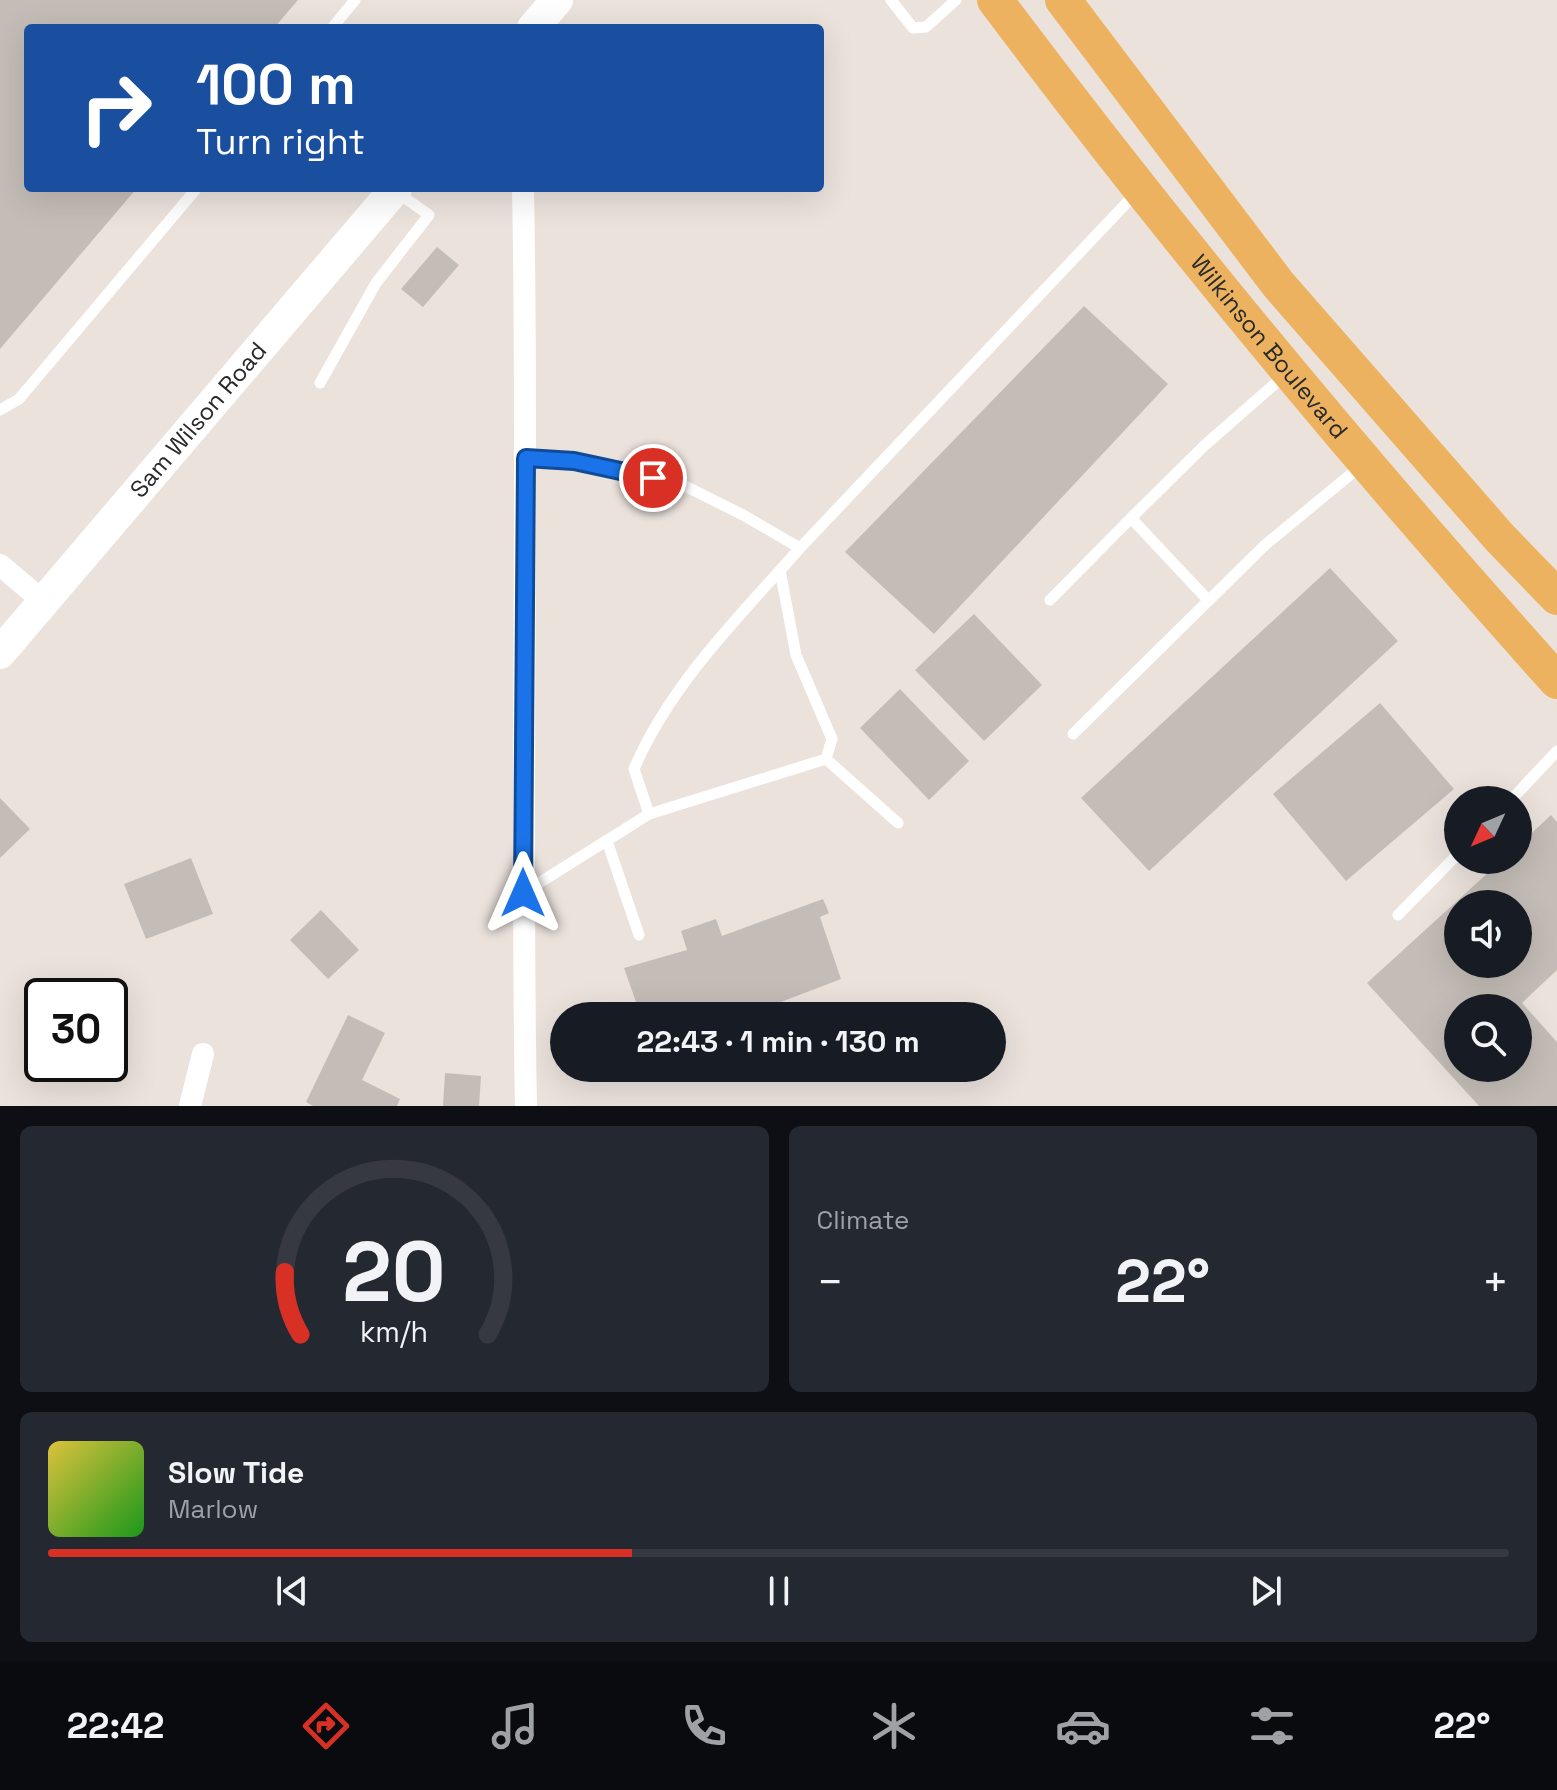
<!DOCTYPE html>
<html lang="en">
<head>
<meta charset="utf-8">
<style>
	:root { --surface:#171b24; --page:#242831; --text:#f1f3f6; --muted:#9ea1a6; --line:#363941; --accent:#d93025 }
	body { margin:0; font-family:"Space Grotesk",sans-serif; background:var(--page); color:var(--text); height:100vh; display:flex; flex-direction:column; font-size:30px; white-space:nowrap }
	* { box-sizing:border-box; margin:0 }
	p { font-size:26px; color:var(--muted) }
	.icon { flex:none; width:44px; height:44px; fill:none; stroke:currentColor; stroke-width:2; stroke-linecap:round; stroke-linejoin:round }
	.map { position:relative; height:1106px; overflow:hidden }
	.side { display:flex; flex-direction:column; gap:20px; padding:20px; background:#0d0f14; flex:1 }
	.side>* { flex:none }
	.hud { position:absolute; left:24px; top:24px; width:800px; height:168px; border-radius:8px; box-shadow:0 8px 32px #0002; background:#1a4fa0; color:#fff; overflow:hidden }
	.needle { width:52px; rotate:226deg }
	.fabs { position:absolute; left:1444px; top:786px; display:grid; gap:16px }
	.fabs a { display:grid; place-items:center; width:88px; height:88px; border-radius:50%; background:var(--surface); box-shadow:0 8px 32px #0002; font-size:40px }
	.speed { position:absolute; left:24px; top:978px; display:flex; gap:16px; font-size:40px; font-weight:700; text-align:center }
	.speed>* { display:grid; place-content:center; width:104px; height:104px; border-radius:50%; background:var(--surface); box-shadow:0 8px 32px #0002; line-height:1 }
	.speed .limit { border:4px solid #111; border-radius:12px; background:#fff; color:#111 }
	.pin { position:absolute; display:grid; place-items:center; width:68px; height:68px; color:#fff; margin:-34px; border:4px solid #fff; border-radius:50%; box-shadow:0 2px 8px #0007 }
	.me { position:absolute; width:88px; margin:-44px; rotate:0deg; stroke-linejoin:round; filter:drop-shadow(0 0 6px #0008) }
	.turn { display:flex; align-items:center; gap:28px; height:168px; padding:0 40px; font-size:36px }
	.turn .icon { width:104px; height:104px; stroke-width:2.5 }
	.turn b { display:block; font-size:56px; line-height:68px }
	.big { font-size:60px; font-weight:700; line-height:1.1 }
	.side .tile { flex:1; display:flex; flex-direction:column; justify-content:center; gap:12px; min-width:0; padding:0 28px; border-radius:12px; background:var(--page) }
	.side .dial { align-items:center; gap:0 }
	.dial svg { height:208px; overflow:visible; fill:none; stroke:var(--line); stroke-width:7; stroke-linecap:round; text-anchor:middle }
	.dial text { fill:var(--text); stroke:none }
	.song { display:flex; align-items:center; gap:24px }
	.cover { width:96px; height:96px; border-radius:12px; background:linear-gradient(135deg,hsl(50 70% 55%),hsl(120 70% 35%)) }
	.played { height:8px; border-radius:4px; background:linear-gradient(90deg,var(--accent) 40%,var(--line) 40%) }
	.keys { display:flex; justify-content:space-around; direction:ltr }
	.heat { display:flex; justify-content:space-between; align-items:center; font-size:44px; direction:ltr }
	.side .tiles { flex:1; display:grid; gap:20px; grid-template-columns:1fr 1fr }
	.tile:last-child { grid-column:span 2 }
	.trip { position:absolute; left:550px; top:1002px; width:456px; height:80px; border-radius:40px; background:var(--surface); box-shadow:0 8px 32px #0002; font-weight:700; line-height:80px; text-align:center }
	.menu { display:flex; height:128px; justify-content:space-around; align-items:center; background:#090b0e; color:var(--muted) }
	.menu .icon { width:56px; height:56px }
	.menu .current { color:var(--accent) }
	.menu b { font-size:36px; color:var(--text) }
	.map>svg:first-child { display:block }
	.building { fill:#c4bdb7; fill-rule:evenodd }
	.lines { fill:none; stroke-linecap:round; stroke-linejoin:round }
	.lane { stroke:#fff; stroke-width:11 }
	.street { stroke:#fff; stroke-width:22 }
	.secondary { stroke:#fff; stroke-width:32 }
	.primary { stroke:#edb25f; stroke-width:36 }
	.route-casing { stroke:#114b97; stroke-width:20 }
	.route { stroke:#1a73e8; stroke-width:14 }
	.labels { text-anchor:middle; stroke-width:6; stroke-linejoin:round; paint-order:stroke }
	.street-label { font-size:24px; fill:#292929; stroke:#fff }
</style>
</head>
<body>
<div class="map">
<svg width="1557" height="1106" viewBox="0 0 1557 1106">
	<rect width="100%" height="100%" fill="#ebe2dc"/>
	<path class="building" d="M 0,0 L 298,0 L 274,28 L 28,28 L 28,188 L 137,188 L 0,349 Z
		M 437,247 L 459,265 L 423,307 L 401,289 Z
		M 1084,306 L 1168,384 L 934,634 L 845,552 Z
		M 1330,568 L 1398,641 L 1149,871 L 1081,798 Z
		M 974,614 L 1042,685 L 984,741 L 915,670 Z
		M 900,689 L 969,761 L 929,800 L 860,728 Z
		M 1380,703 L 1454,789 L 1346,881 L 1273,794 Z
		M 0,798 L 30,829 L 0,858 Z
		M 1551,815 L 1557,822 L 1557,970 L 1522,1003 L 1557,1042 L 1557,1106 L 1479,1106 L 1367,983 L 1502,860 L 1518,860 L 1518,846 ZM 1458,904 L 1518,904 L 1518,964 L 1458,964 ZM 1458,1008 L 1518,1008 L 1518,1068 L 1458,1068 Z
		M 191,858 L 213,914 L 146,939 L 124,884 Z
		M 823,899 L 829,913 L 820,917 L 841,979 L 744,1016 L 641,1016 L 624,968 L 687,950 L 681,931 L 716,919 L 722,936 Z
		M 321,910 L 359,950 L 328,979 L 290,940 Z
		M 348,1015 L 385,1033 L 362,1080 L 400,1099 L 397,1106 L 313,1106 L 306,1102 Z
		M 41,1036 L 42,1064 L 75,1064 L 70,1081 L 32,1072 Z
		M 445,1073 L 481,1076 L 479,1106 L 443,1106 Z"/>
	<g class="lines">
		<path class="lane" d="M 891,0 L 913,28 L 926,27 L 956,0
			M 332,28 L 355,0
			M 320,383 L 376,283 L 429,215 L 398,193
			M 0,410 L 19,399 L 197,188
			M 526,458 L 574,461 L 679,483 L 743,515 L 800,548 L 1136,193
			M 780,570 L 796,655 L 832,739 L 826,759 L 649,814 L 634,769 C 670,684 740,616 800,548
			M 1207,599 L 1131,518 L 1205,445 L 1285,375
			M 1050,600 L 1131,518
			M 1073,734 L 1265,545 L 1362,465
			M 826,759 L 898,823
			M 1511,800 L 1557,751
			M 607,841 L 639,935
			M 523,893 L 649,814
			M 1398,915 L 1458,854"/>
		<path class="street" d="M 523,188 C 529,494 520,800 526,1106
			M 0,565 L 44,602
			M 190,1106 L 203,1054"/>
		<g class="secondary">
			<path d="M 533,28 L 557,0"/>
			<path id="s1" d="M 0,653 L 396,188"/>
		</g>
		<g class="primary">
			<path id="s2" d="M 995,0 C 1172,236 1360,462 1557,681"/>
			<path d="M 1063,0 L 1278,284 L 1500,538 L 1557,597"/>
		</g>
	</g>
	<g class="lines">
		<defs>
			<path id="route" d="M 523,893 L 526,458 L 574,461 L 653,478"/>
		</defs>
		<use href="#route" class="route-casing"/>
		<use href="#route" class="route"/>
	</g>
	<g class="labels">
		<g class="street-label">
			<text dy="8" stroke="none"><textPath href="#s2" startOffset="442">Wilkinson Boulevard</textPath></text>
			<text dy="8" stroke="none"><textPath href="#s1" startOffset="306">Sam Wilson Road</textPath></text>
		</g>
	</g>
</svg>
<div class="fabs">
<a><svg class="needle" viewBox="-14 -14 28 28"><path d="M0-13l5 13h-10z" fill="#e53935"/><path d="M0 13l5-13h-10z" fill="#9ea1a6"/></svg></a>
<a><svg class="icon" aria-label="sound" viewBox="0 0 24 24"><path d="M4 9h4l5-4v14l-5-4H4zM17 9q2 3 0 6"/></svg></a>
<a><svg class="icon" aria-label="search" viewBox="0 0 24 24"><circle cx="10" cy="10" r="6"/><path d="M15 15l6 6"/></svg></a>
</div>
<div class="speed"><div class="limit">30</div></div>
<div class="pin" style="left:653px;top:478px;background:#d93025"><svg class="icon" aria-label="arrive" viewBox="0 0 24 24"><path d="M6 21V4h12l-3 4 3 4H6"/></svg></div>
<svg class="me" style="left:523px;top:893px" viewBox="-20 -20 40 40"><path d="M0-17L14 15 0 8-14 15z" fill="#1a73e8" stroke="#fff" stroke-width="4"/></svg>
<div class="trip">22:43 · 1 min · 130 m</div>
<div class="hud">
<div class="turn"><svg class="icon" aria-label="right" viewBox="0 0 24 24"><path d="M7 20v-9h11M14 6l5 5-5 5"/></svg><div><b>100 m</b>Turn right</div></div>
</div>
</div>
<section class="side">
<div class="tiles">
<div class="tile dial"><svg viewBox="0 0 100 80">
<path d="M14 69A42 42 0 1 1 86 69"/>
<path d="M14 69A42 42 0 0 1 8 45" stroke="#d93025"/>
<text x="50" y="56" font-size="32" font-weight="700">20</text>
<text x="50" y="72" font-size="11">km/h</text>
</svg></div>
<div class="tile"><p>Climate</p>
<div class="heat"><a>−</a><b class="big">22°</b><a>+</a></div>
</div>
<div class="tile">
<div class="song"><i class="cover"></i><div><b>Slow Tide</b><p>Marlow</p></div></div>
<div class="played"></div>
<div class="keys"><svg class="icon" aria-label="previous" viewBox="0 0 24 24"><path d="M18 5L8 12l10 7zM5 5v14"/></svg><svg class="icon" aria-label="pause" viewBox="0 0 24 24"><path d="M8 5v14M16 5v14"/></svg><svg class="icon" aria-label="next" viewBox="0 0 24 24"><path d="M6 5l10 7-10 7zM19 5v14"/></svg></div>
</div>
</div>
</section>
<nav class="menu">
<b>22:42</b>
<svg class="icon current" aria-label="directions" viewBox="0 0 24 24"><path d="M12 3l9 9-9 9-9-9zM9 14v-3h6M13 9l2 2-2 2"/></svg>
<svg class="icon" aria-label="music" viewBox="0 0 24 24"><path d="M9 18V5l10-2v13"/><circle cx="6" cy="18" r="3"/><circle cx="16" cy="16" r="3"/></svg>
<svg class="icon" aria-label="phone" viewBox="0 0 24 24"><path d="M5 4h4l2 5-3 2q2 4 5 5l2-3 5 2v4C11 20 4 13 5 4z"/></svg>
<svg class="icon" aria-label="climate" viewBox="0 0 24 24"><path d="M12 3v18M4 7l16 10M4 17L20 7"/></svg>
<svg class="icon" aria-label="car" viewBox="0 0 24 24"><path d="M5 17H2v-5l4-1 3-4h7l3 4 3 1v5h-3M9 17h6M6 11h13"/><circle cx="7" cy="17" r="2"/><circle cx="17" cy="17" r="2"/></svg>
<svg class="icon" aria-label="filters" viewBox="0 0 24 24"><path d="M4 7h16M4 17h16"/><circle cx="9" cy="7" r="2"/><circle cx="15" cy="17" r="2"/></svg>
<b>22°</b>
</nav>
</body>
</html>
